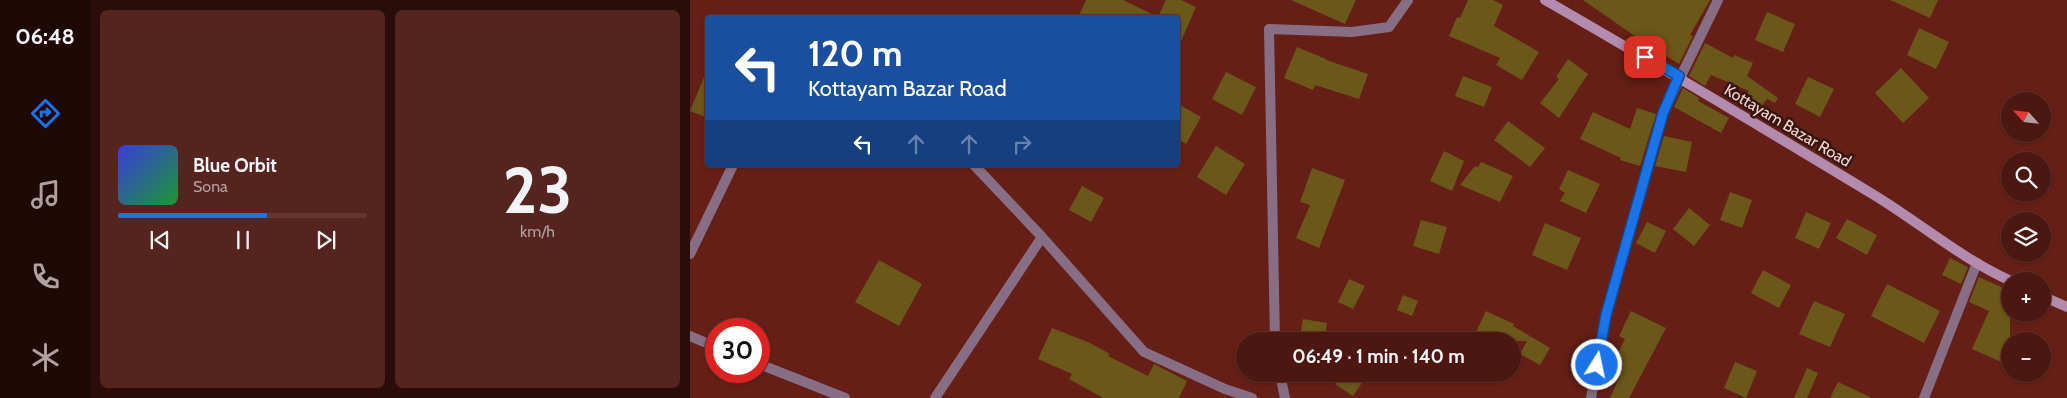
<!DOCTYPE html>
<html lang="en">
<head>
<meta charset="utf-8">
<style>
	:root { --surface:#4c1710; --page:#56241e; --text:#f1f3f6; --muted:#b29f9f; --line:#633630; --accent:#1a73e8 }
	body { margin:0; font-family:Cabin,sans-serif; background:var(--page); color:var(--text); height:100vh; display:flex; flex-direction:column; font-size:19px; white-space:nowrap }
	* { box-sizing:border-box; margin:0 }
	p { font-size:16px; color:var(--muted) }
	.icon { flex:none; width:28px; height:28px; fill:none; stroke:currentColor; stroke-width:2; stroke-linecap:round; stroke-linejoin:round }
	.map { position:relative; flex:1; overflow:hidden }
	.sheet { display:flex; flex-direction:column; gap:10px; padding:10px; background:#2a0d09; width:600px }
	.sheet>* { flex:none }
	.guide { position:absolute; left:15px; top:15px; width:475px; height:152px; border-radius:5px; box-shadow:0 1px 4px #0004,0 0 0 1px var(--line); background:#1a4fa0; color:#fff; overflow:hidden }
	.needle { width:32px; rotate:297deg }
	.fabs { position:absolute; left:1311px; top:92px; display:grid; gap:10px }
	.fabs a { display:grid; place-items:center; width:50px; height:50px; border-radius:50%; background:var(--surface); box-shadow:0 1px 4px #0004,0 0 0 1px var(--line); font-size:25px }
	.speed { position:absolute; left:15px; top:318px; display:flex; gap:10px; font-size:25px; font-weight:700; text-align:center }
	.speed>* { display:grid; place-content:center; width:65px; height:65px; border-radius:50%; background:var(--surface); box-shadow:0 1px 4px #0004,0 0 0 1px var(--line); line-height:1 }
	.speed .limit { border:8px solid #d22; background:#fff; color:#111 }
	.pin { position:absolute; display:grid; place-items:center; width:42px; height:42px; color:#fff; margin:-21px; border-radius:10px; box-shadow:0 2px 8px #0006 }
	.me { position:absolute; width:55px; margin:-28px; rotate:10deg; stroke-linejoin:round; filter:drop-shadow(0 0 4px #0008) }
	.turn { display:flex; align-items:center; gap:18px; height:105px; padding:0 20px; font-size:22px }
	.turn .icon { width:65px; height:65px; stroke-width:2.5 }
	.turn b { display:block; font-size:35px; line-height:42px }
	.lanes { display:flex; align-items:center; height:48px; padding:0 20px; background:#0003; justify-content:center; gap:25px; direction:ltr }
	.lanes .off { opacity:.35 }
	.sheet .card { flex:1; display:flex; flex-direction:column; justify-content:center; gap:8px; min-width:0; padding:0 18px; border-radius:8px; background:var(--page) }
	.sheet .dial { align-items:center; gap:0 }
	.dial b { font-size:65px; line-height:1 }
	.song { display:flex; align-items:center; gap:15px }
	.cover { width:60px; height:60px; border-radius:8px; background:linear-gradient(135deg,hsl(240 70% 55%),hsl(130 70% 35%)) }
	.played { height:5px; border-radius:2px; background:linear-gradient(90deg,var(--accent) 60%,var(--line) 60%) }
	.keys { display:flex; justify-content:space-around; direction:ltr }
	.sheet .tiles { flex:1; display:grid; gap:10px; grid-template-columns:repeat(2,1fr) }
	.trip { position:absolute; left:546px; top:332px; width:285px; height:50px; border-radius:25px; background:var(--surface); box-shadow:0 1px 4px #0004,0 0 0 1px var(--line); font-weight:700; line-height:50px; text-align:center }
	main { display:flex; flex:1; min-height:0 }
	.menu { display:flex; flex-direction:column; width:90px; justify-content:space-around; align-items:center; background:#1e0906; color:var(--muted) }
	.menu .icon { width:35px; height:35px }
	.menu .current { color:var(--accent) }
	.menu b { font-size:22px; color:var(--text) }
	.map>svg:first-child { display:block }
	.building { fill:#6b571a }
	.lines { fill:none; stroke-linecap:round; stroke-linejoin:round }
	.street { stroke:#886e85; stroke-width:10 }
	.secondary { stroke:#b38baf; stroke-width:10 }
	.route-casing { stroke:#114b97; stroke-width:12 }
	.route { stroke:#1a73e8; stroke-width:9 }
	.labels { text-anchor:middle; stroke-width:5; stroke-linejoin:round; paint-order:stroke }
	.street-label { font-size:16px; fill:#fad6d0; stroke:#361611 }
</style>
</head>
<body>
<main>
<nav class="menu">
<b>06:48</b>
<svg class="icon current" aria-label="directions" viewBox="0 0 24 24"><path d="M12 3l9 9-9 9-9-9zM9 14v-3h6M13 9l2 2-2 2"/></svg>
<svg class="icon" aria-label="music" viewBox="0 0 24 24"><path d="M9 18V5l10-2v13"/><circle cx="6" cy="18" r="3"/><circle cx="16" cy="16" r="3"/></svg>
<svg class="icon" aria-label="phone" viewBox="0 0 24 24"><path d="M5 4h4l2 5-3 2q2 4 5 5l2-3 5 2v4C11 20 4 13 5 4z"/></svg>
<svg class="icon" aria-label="climate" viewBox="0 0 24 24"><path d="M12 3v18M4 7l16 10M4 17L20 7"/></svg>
</nav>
<section class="sheet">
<div class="tiles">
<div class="card">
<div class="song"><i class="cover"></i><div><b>Blue Orbit</b><p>Sona</p></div></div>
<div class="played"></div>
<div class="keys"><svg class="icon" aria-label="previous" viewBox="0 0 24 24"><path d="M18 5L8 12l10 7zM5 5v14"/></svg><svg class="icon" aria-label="pause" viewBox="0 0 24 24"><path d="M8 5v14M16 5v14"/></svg><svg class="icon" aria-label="next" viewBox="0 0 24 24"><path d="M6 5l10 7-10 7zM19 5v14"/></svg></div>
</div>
<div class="card dial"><b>23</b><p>km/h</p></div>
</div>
</section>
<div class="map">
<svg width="1377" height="398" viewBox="0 0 1377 398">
	<rect width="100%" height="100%" fill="#651f16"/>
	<path class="building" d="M 396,0 L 433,0 L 468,17 L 476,0 L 491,0 L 506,7 L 488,48 L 488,18 L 388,18 Z
		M 601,0 L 666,0 L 655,24 Z
		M 778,0 L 803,0 L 813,5 L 804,26 L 849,52 L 832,80 L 806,65 L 810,58 L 759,36 L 767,17 L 770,18 Z
		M 893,0 L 1020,0 L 1000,35 L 1003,36 L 989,64 L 973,54 L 972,55 Z
		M 1200,0 L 1248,0 L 1240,18 Z
		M 1077,12 L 1105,24 L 1093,52 L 1065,40 Z
		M 1229,28 L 1259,42 L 1246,69 L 1217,55 Z
		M 1015,43 L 1043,58 L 1044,55 L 1063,63 L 1057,76 L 1088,98 L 1085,103 L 1077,99 L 1067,112 L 1052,101 L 1059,91 L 1021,75 L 1015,86 L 999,76 Z
		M 607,47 L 636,59 L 636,60 L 678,74 L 669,99 L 625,85 L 623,90 L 594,78 Z
		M 878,59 L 898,74 L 869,118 L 850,103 L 869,79 L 866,77 Z
		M 1211,68 L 1239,98 L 1213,123 L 1185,93 Z
		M 17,70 L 18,70 L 18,118 L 0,111 Z
		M 536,72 L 566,87 L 552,115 L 522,99 Z
		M 773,76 L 802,87 L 794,107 L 765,96 Z
		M 1118,77 L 1144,89 L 1130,117 L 1105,104 Z
		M 993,88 L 1009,98 L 1008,101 L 1039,118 L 1031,133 L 984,107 Z
		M 488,104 L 511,117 L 496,144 L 488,139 Z
		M 947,108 L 966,114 L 950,166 L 930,160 L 931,158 L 890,139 L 903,112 L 940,129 Z
		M 818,121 L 855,148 L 840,167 L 804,140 Z
		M 974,136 L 1002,142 L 996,172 L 965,166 Z
		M 526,146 L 555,164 L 536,195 L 507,177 Z
		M 754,151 L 774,161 L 762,191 L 740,181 Z
		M 791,162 L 823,176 L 810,202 L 770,185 L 785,166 L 788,167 Z
		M 622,168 L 655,180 L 629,248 L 606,238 L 620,205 L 610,202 Z
		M 878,170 L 910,184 L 896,213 L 870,201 L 875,193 L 869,189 Z
		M 392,186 L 414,198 L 401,222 L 379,210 Z
		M 1040,192 L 1062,200 L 1052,228 L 1030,220 Z
		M 999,208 L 1020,225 L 1004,246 L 983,229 Z
		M 1116,212 L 1141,223 L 1129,249 L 1105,238 Z
		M 1157,219 L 1187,235 L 1177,255 L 1146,238 Z
		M 731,220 L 757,227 L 749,254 L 723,246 Z
		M 957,222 L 976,231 L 965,253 L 946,243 Z
		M 855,223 L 891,238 L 877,270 L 842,255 Z
		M 1260,258 L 1278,267 L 1271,284 L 1252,275 Z
		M 189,260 L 232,284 L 209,326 L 165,302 Z
		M 1073,270 L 1101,285 L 1089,308 L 1061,293 Z
		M 1289,277 L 1320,291 L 1320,366 L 1282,349 L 1299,311 L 1279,302 Z
		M 659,279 L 675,286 L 663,309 L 648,302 Z
		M 1197,284 L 1250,311 L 1234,343 L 1181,316 Z
		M 713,295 L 728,301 L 722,316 L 707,310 Z
		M 1124,301 L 1155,314 L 1140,347 L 1109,334 Z
		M 796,311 L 824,324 L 823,326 L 860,348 L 850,365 L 830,354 L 837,341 L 805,341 L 786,332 Z
		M 941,311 L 976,328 L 939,398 L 920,398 L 931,374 L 920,368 L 935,339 L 929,336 Z
		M 613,319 L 637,323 L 634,341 L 609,341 Z
		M 362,328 L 400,343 L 420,354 L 418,356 L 458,376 L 464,364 L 497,381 L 489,398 L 413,398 L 379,379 L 382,374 L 348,359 Z
		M 1045,362 L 1067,371 L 1056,398 L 1034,388 Z
		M 1117,368 L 1128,373 L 1117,398 L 1104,398 Z
		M 652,374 L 678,374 L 663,396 L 645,384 Z
		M 1148,382 L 1182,398 L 1140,398 Z"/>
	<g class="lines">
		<path class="street" d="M 284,165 L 352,237
			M 0,254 L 43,165
			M 0,336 L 26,347
			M 585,341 L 579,29 L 662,32 L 699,27 L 718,0
			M 69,364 L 155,398
			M 590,374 L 595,398
			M 245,398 L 352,237 L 454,352 L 535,389 L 562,398
			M 901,398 L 916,315 L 973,113 L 1028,0
			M 1234,398 L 1287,263"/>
		<path class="secondary" d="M 855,0 C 966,64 1075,129 1184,195 C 1230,223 1272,259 1321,281
			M 1352,296 L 1377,307"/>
	</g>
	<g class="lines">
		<defs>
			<path id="route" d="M 907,365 L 916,315 L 973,113 L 989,76 L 955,57"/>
		</defs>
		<use href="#route" class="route-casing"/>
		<use href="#route" class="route"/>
	</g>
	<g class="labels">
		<g class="street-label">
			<text transform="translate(1098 125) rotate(31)" y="6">Kottayam Bazar Road</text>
		</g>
	</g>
</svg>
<div class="fabs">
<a><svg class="needle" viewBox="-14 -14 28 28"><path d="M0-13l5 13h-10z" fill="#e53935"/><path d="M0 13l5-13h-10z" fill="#b29f9f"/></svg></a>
<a><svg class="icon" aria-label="search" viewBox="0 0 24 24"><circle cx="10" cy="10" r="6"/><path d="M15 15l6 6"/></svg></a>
<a><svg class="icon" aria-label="layers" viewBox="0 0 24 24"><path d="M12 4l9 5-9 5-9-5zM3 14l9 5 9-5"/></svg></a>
<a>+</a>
<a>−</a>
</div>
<div class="speed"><div class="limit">30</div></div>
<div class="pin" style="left:955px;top:57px;background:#d93025"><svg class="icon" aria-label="arrive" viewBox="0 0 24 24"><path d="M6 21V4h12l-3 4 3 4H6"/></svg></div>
<svg class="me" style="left:907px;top:365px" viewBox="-20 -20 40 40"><circle r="17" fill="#1a73e8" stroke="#fff" stroke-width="3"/><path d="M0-11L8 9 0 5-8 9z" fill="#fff"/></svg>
<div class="trip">06:49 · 1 min · 140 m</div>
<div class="guide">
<div class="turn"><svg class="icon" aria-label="left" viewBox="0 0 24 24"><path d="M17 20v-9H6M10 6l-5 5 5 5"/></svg><div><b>120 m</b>Kottayam Bazar Road</div></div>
<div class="lanes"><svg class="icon" aria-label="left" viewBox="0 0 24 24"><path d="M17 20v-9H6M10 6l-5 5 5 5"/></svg><svg class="icon off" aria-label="ahead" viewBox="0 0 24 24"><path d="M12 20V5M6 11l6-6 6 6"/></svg><svg class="icon off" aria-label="ahead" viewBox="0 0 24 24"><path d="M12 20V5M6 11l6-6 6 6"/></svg><svg class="icon off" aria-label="right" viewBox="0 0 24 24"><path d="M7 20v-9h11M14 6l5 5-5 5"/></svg></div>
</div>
</div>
</main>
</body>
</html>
